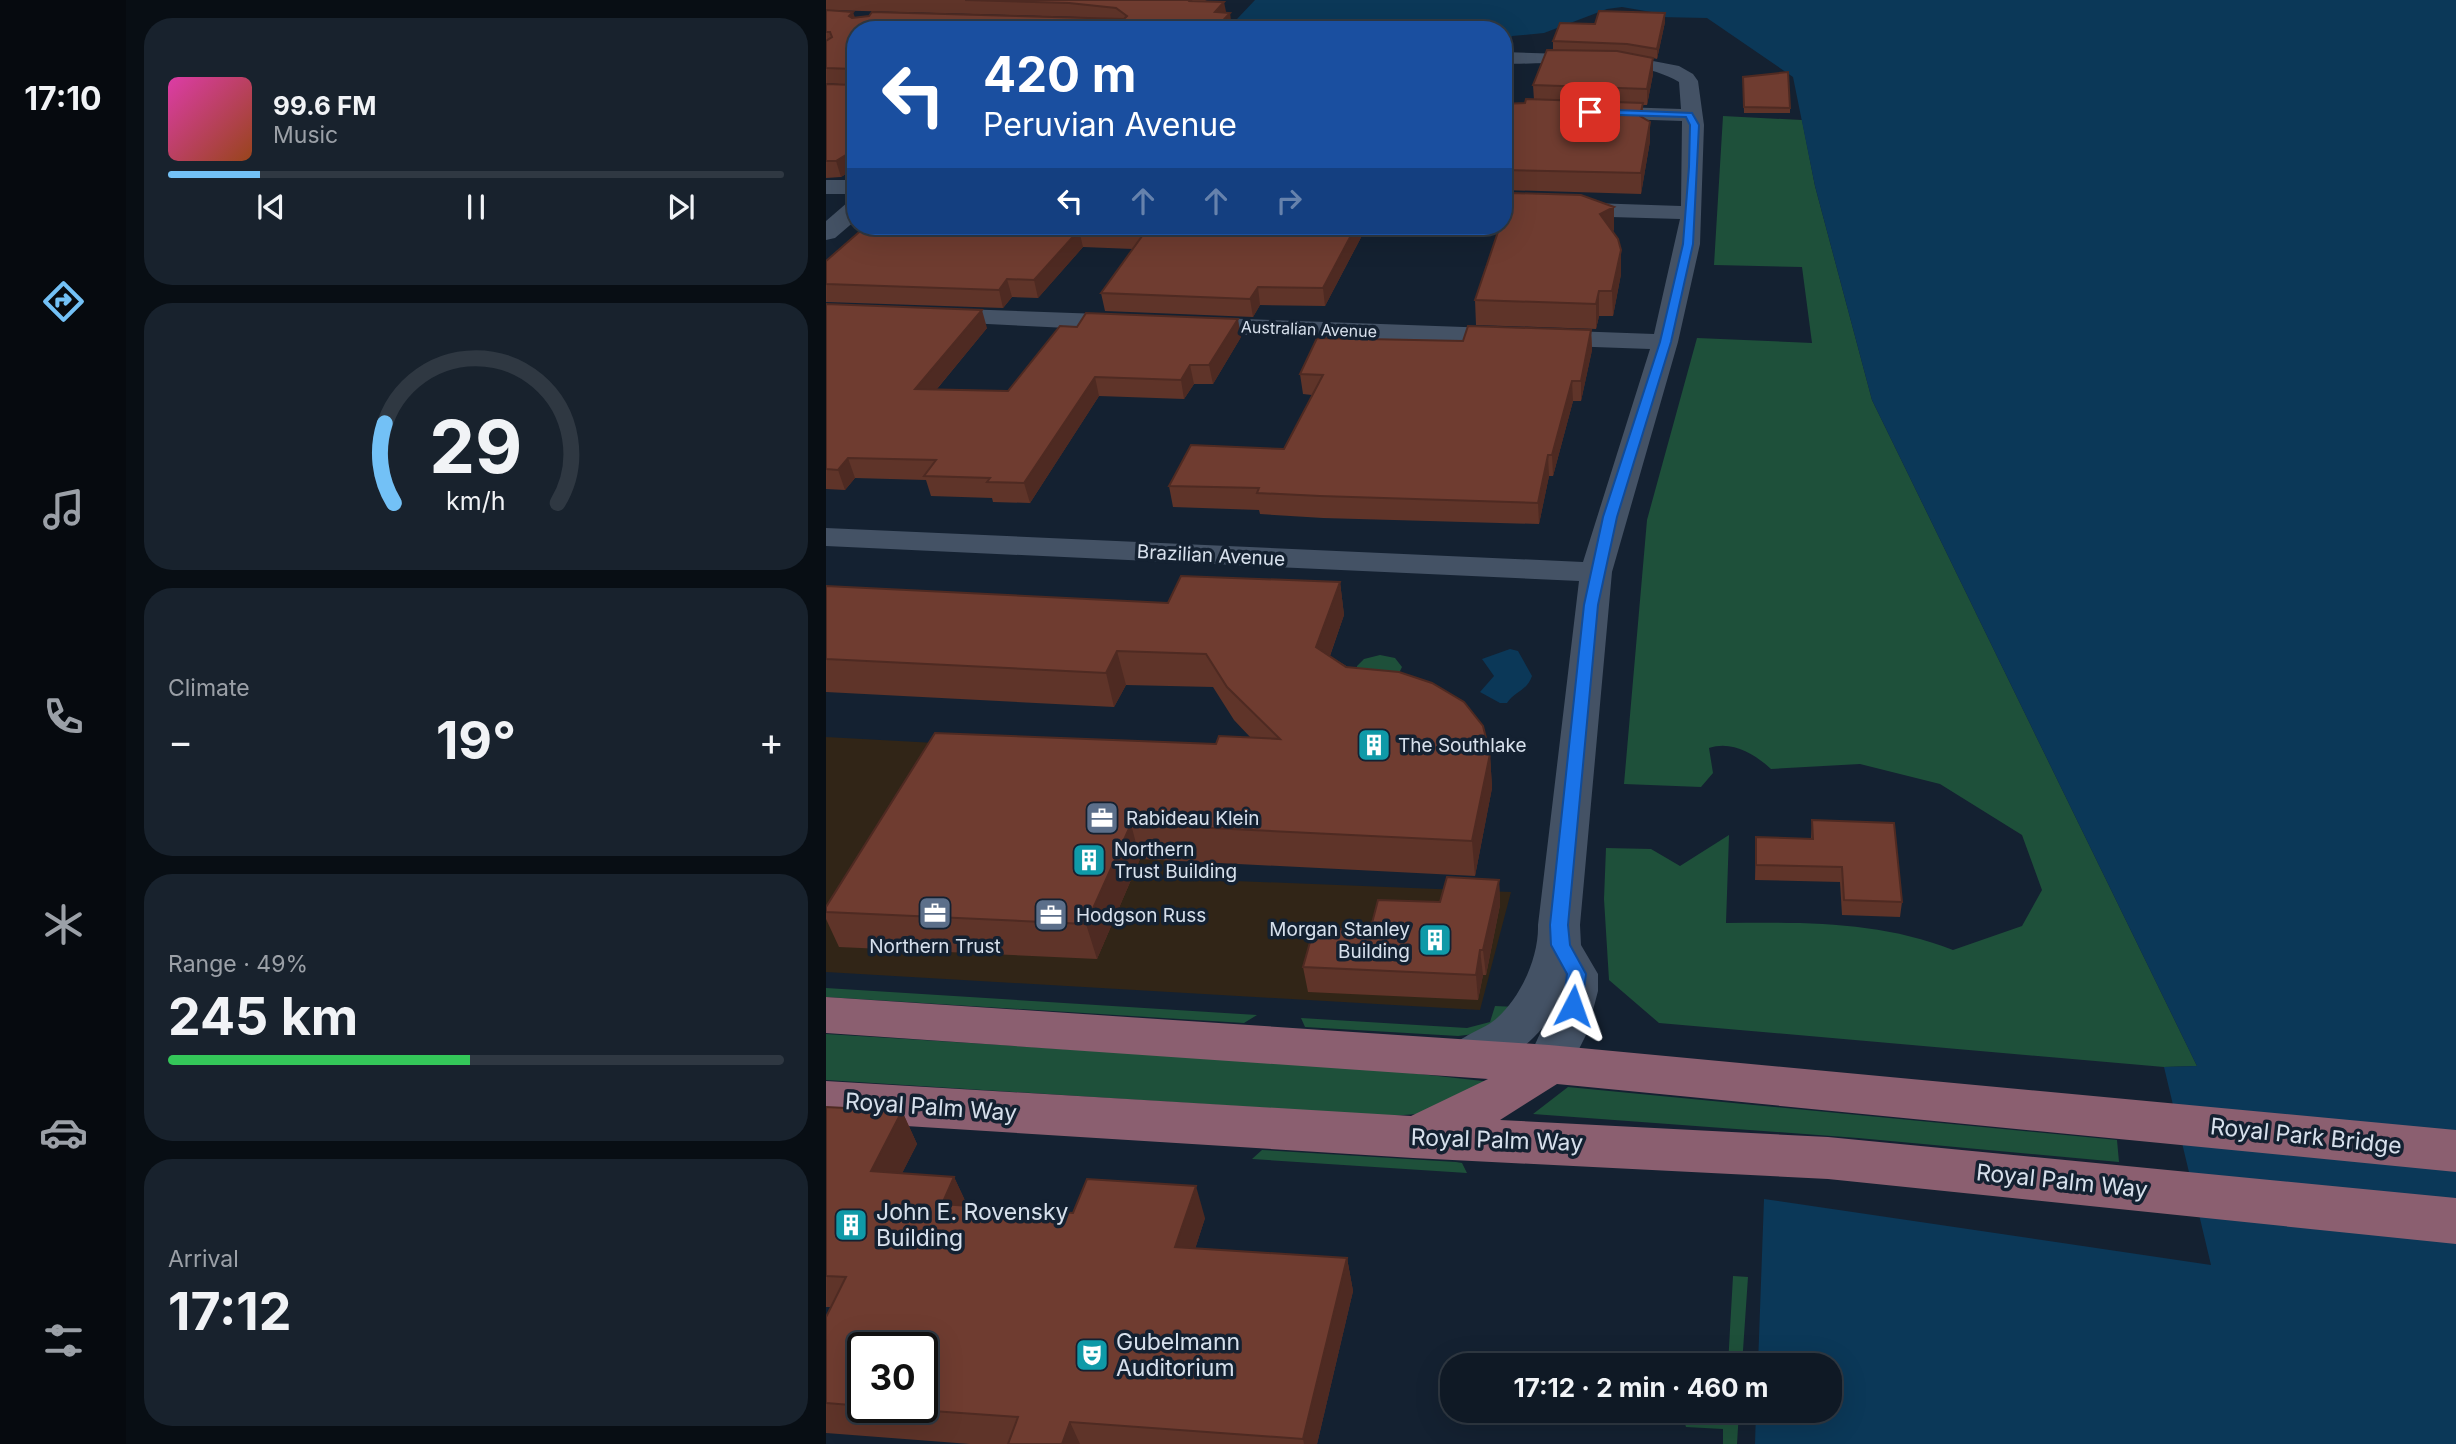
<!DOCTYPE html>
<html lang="en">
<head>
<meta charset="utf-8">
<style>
	:root { --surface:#0f1925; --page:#18222d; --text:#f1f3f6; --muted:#9ba0a7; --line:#2f3842; --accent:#73c1f6 }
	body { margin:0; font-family:Inter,sans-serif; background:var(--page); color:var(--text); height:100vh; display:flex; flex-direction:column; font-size:26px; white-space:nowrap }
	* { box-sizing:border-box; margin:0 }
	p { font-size:23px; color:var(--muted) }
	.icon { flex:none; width:38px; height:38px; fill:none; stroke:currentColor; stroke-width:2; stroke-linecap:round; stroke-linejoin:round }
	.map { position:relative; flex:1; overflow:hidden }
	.drawer { display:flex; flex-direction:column; gap:18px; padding:18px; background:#080e14; width:700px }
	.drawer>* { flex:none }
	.guide { position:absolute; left:21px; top:21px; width:665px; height:214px; border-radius:28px; box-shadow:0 7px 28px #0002,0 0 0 2px var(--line); background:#1a4fa0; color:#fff; overflow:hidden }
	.speed { position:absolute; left:21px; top:1332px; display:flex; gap:14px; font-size:35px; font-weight:700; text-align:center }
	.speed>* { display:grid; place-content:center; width:91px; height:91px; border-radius:50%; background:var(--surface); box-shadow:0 7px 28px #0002,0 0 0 2px var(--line); line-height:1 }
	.speed .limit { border:4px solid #111; border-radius:10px; background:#fff; color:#111 }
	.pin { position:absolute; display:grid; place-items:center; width:60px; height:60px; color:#fff; margin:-30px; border-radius:14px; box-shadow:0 4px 10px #0006 }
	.me { position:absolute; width:77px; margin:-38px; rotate:4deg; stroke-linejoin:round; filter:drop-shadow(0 0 5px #0008) }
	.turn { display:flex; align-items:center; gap:24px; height:147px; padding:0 21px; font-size:32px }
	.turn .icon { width:91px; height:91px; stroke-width:2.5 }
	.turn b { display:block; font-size:49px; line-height:60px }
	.lanes { display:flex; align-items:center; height:66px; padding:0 21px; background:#0003; justify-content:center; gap:35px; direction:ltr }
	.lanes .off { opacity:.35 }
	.big { font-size:52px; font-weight:700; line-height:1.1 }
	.drawer .tile { flex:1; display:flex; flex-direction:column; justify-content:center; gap:10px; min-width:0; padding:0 24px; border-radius:28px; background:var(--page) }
	.drawer .dial { align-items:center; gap:0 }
	.dial svg { height:182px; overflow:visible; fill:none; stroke:var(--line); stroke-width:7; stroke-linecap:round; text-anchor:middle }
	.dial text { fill:var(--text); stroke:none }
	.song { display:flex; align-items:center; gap:21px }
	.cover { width:84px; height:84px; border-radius:10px; background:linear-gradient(135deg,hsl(320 70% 55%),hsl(20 70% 35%)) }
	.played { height:7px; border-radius:4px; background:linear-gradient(90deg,var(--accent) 15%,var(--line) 15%) }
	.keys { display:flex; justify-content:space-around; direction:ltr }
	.heat { display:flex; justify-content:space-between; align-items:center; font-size:38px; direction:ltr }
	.charge { height:10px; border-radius:5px; background:linear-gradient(90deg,#34c759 49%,var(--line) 0) }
	.trip { position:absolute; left:614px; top:1353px; width:402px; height:70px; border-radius:28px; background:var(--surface); box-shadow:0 7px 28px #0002,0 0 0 2px var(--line); font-weight:700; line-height:70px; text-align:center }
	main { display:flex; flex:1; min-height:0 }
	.dock { display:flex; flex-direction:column; width:126px; justify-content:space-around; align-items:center; background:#060a0f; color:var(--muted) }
	.dock .icon { width:49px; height:49px }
	.dock .current { color:var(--accent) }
	.dock b { font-size:32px; color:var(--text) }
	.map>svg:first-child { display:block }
	.commercial { fill:#312517 }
	.green { fill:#1e503a }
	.water { fill:#0b3858 }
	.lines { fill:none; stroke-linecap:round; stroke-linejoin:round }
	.minor { fill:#445265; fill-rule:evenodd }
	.tertiary { fill:#445265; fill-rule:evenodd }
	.primary { fill:#8b5f70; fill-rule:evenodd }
	.wall { fill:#5f3429; fill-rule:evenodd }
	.shaded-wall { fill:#4e2a22 }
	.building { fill:#6f3c30; stroke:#4e2a22; stroke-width:2 }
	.route { fill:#1a73e8; stroke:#114b97; stroke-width:2 }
	.labels { text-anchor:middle; stroke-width:7; stroke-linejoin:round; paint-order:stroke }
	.far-street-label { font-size:16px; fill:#d7e0ec; stroke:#142131 }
	.street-label { font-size:19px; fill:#d7e0ec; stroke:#142131 }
	.poi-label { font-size:19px; fill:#d7e0ec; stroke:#142131; text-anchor:start }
	.near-street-label { font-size:23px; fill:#d7e0ec; stroke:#142131 }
	.near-poi-label { font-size:23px; fill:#d7e0ec; stroke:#142131; text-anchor:start }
</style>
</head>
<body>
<main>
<nav class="dock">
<b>17:10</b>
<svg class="icon current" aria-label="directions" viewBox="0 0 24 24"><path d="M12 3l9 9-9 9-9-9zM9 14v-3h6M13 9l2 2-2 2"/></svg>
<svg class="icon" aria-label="music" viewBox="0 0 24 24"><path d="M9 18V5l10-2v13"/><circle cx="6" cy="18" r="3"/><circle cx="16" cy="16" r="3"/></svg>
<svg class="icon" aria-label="phone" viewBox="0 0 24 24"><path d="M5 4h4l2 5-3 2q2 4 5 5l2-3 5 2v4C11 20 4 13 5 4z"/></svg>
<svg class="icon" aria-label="climate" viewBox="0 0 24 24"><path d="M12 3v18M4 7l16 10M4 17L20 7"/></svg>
<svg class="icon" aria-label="car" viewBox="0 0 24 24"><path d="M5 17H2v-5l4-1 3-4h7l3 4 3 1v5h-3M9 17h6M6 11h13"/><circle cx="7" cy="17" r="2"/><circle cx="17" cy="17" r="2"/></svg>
<svg class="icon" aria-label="filters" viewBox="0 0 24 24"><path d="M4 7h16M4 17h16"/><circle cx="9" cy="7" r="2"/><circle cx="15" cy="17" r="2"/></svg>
</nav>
<section class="drawer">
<div class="tile">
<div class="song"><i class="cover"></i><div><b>99.6 FM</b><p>Music</p></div></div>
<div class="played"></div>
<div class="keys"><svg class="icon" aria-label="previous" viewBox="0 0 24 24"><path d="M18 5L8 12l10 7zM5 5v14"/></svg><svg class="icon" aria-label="pause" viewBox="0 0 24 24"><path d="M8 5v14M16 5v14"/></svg><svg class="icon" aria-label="next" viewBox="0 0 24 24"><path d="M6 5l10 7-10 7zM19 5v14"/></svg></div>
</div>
<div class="tile dial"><svg viewBox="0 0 100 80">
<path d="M14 69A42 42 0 1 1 86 69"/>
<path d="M14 69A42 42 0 0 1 10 34" stroke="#73c1f6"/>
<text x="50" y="56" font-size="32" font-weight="700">29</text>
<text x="50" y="72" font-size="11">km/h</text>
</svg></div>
<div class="tile"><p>Climate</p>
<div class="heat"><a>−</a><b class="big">19°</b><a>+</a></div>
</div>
<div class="tile"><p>Range · 49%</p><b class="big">245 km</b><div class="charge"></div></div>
<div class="tile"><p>Arrival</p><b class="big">17:12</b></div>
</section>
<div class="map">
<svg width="1630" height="1444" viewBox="0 0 1630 1444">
	<rect width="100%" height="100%" fill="#142131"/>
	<path class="commercial" d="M 0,737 L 386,758 L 336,878 L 685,892 L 654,1010 L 0,972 Z"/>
	<path class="green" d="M 897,116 L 976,120 L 989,186 L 1046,400 L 1371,1066 L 1338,1067 L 833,1023 L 783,980 L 778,899 L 780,848 L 825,849 L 854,866 L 903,835 L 900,923 C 977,922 1054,921 1127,950 L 1196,926 L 1216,890 L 1196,835 L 1114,784 L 1034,764 L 945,769 C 929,754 906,740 883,748 L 887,773 L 875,787 L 798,784 L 821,520 L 871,338 L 986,343 L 976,267 L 888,265 Z
		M 554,655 L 569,658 L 576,667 L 571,677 L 530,674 L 531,666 L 538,659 Z
		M 0,988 L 431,1015 L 418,1023 L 0,997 Z
		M 669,1006 L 691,1007 L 648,1034 L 632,1036 L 479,1027 L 475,1018 L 641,1028 L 664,1022 Z
		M 0,1034 L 539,1068 L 666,1082 L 591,1114 L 565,1116 L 0,1080 Z
		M 742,1087 L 1291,1140 L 1293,1162 L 1032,1138 L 707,1114 Z
		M 436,1150 L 630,1162 L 636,1163 L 641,1173 L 426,1159 Z
		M 907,1276 L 922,1277 L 916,1365 L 902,1365 Z
		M 899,1411 L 913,1411 L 911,1444 L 897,1444 L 897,1429 L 860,1427 L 857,1417 L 861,1413 L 898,1415 Z"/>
	<path class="water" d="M 429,0 L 1630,0 L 1630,1444 L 929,1444 L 930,1411 L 1004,1410 L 1004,1365 L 932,1365 L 938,1199 L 1385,1265 L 1338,1067 L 1371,1066 L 1046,400 L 989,186 L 967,77 L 881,18 L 833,17 L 831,13 L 796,7 L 781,9 L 718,33 L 686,36 L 683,41 L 677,41 L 677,30 L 416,30 L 411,25 L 411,19 Z
		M 684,649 L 692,651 L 706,676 C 701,691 689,691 681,703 L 674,703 L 654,692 L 668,676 L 656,659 Z"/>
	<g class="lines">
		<path class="minor" d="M 677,52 L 801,56 L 853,66 L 867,74 L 872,81 L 878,125 L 874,244 L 852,342 L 786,572 L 754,925 L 755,945 L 772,974 L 772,991 L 761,1033 L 739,1077 L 723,1082 L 707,1077 L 700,1064 L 717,1027 C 698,1051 670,1066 641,1075 L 625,1070 L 618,1057 C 628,1038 648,1034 666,1022 C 693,1002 713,958 712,925 L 753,581 L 0,546 L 0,528 L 757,562 L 824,349 L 365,333 L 356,330 L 352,325 L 356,320 L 365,317 L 828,334 L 854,219 L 677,214 L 677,200 L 855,206 L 856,121 L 677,115 L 677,103 L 855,109 L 853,82 C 808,55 728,64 677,64 Z
			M 0,180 L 30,180 L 30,194 L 0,194 Z
			M 109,308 L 303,315 L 312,318 L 316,323 L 312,328 L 303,331 L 100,321 L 96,316 L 100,311 Z"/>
		<path class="tertiary" d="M 30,200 L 30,220 L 9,238 L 0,240 L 0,221 L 22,202 Z"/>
		<path class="primary" d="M 0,997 L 723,1045 L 1630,1130 L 1630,1172 L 731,1084 L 674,1120 L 1002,1137 L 1630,1198 L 1630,1244 L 1002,1179 L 587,1158 L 0,1121 L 0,1081 L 585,1116 L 662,1079 L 0,1033 Z"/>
	</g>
	<path class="wall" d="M 0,0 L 381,0 L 379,1 L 400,13 L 406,27 L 403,30 L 30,30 L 30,168 L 15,177 L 0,178 L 0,84 L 27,85 L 0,83 L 0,10 L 29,18 L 254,17 L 0,10 Z
		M 839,13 L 839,22 L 831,59 L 827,58 L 827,74 L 821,105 L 817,105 L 817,117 L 824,122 L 824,141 L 815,194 L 677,190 L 677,158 L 679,152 L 677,152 L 677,104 L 699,103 L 708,100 L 707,85 L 727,50 L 727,41 L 769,24 Z
		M 917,77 L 964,108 L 964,113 L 918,113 Z
		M 788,207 L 788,230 L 787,231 L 795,250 L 795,274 L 787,316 L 773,316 L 770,329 L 650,325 L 649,300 Z
		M 40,226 L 541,226 L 499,306 L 434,305 L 427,317 L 279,311 L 275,293 L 307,249 L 257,247 L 212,298 L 186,297 L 177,308 L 0,302 L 0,261 Z
		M 0,304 L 161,328 L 111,389 L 182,391 L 415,337 L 387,384 L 368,384 L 358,399 L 273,396 L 204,503 L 167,502 L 166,498 L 105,496 L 100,480 L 29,478 L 19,490 L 0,489 Z
		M 765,330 L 766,350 L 755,401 L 747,401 L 727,476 L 723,476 L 713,524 L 497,518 L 434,514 L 433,510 L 347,507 L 343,486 L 458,449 L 486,395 L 477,394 L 474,374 Z
		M 514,582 L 518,615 L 504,656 L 664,754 L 666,788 L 649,876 L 314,859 L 271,959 L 13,947 L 0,919 L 0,907 L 390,744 L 425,738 L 408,720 L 387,687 L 300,685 L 288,707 L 0,692 L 0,586 L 342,603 Z
		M 986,820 L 1076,902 L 1074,917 L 1016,915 L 1014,882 L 929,880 L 930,837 L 985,839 Z
		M 673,880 L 674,905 L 660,975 L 657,975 L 652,1000 L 482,992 L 477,967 L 544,931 Z
		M 0,1107 L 76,1111 L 91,1144 L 76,1173 L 128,1177 L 141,1205 L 247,1213 L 379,1218 L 369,1249 L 521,1258 L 527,1291 L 491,1444 L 144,1444 L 0,1433 L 0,1317 L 5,1307 L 0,1307 ZM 37,1348 L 96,1407 L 37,1407 Z"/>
	<path class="shaded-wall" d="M 398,2 L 401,16 L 389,12 Z
		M 27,12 L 32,26 L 23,16 Z
		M 404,13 L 406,27 L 403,30 L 388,30 Z
		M 839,13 L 839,22 L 831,59 L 831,49 Z
		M 827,58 L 827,74 L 821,105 L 821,89 Z
		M 824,122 L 824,141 L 815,194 L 815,173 Z
		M 30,148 L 30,168 L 15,177 L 10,161 Z
		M 788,207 L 788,230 L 775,237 L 774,214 Z
		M 530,226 L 541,226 L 499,306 L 497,288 Z
		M 253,230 L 257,247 L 212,298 L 208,280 Z
		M 795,250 L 795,274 L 787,316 L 786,291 Z
		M 181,279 L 186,297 L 177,308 L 173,290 Z
		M 432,287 L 434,305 L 427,317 L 424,299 Z
		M 773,291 L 773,316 L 770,329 L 770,304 Z
		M 156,310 L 161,328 L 95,408 L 89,389 Z
		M 412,319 L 415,337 L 387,384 L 383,365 Z
		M 765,330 L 766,350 L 755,401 L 755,381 Z
		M 364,365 L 368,384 L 358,399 L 355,380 Z
		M 269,377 L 273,396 L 204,503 L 198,483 Z
		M 746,381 L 747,401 L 727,476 L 726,455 Z
		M 722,455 L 723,476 L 713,524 L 712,503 Z
		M 22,458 L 29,478 L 19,490 L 12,470 Z
		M 514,582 L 518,615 L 495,681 L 490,647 Z
		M 291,651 L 300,685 L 288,707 L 280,673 Z
		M 664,754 L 666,788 L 649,876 L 646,841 Z
		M 305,824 L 314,859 L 271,959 L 260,924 Z
		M 673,880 L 674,905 L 660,975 L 657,950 Z
		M 654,950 L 657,975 L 652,1000 L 650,975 Z
		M 76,1111 L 91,1144 L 61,1203 L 45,1171 Z
		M 128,1177 L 143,1209 L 116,1204 Z
		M 370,1186 L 379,1218 L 359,1280 L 349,1247 Z
		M 521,1258 L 527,1291 L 491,1444 L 478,1444 L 477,1439 Z
		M 244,1422 L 254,1444 L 236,1444 Z"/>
	<path class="building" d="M 139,0 L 365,0 L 364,1 L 398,2 L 389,12 L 404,13 L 388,30 L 30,30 L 30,148 L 23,153 L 10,161 L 0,161 L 0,84 L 27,85 L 27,69 L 0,68 L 0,41 L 6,37 L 4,32 L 0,32 L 0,10 L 27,12 L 23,16 L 26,18 L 43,16 L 46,12 L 298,19 L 301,16 L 290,8 L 243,3 Z
		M 773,11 L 839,13 L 831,49 L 801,44 L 727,41 L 734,23 L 769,24 Z
		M 721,50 L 791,51 L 827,58 L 821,89 L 707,85 Z
		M 962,72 L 964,108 L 918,107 L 917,77 Z
		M 700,99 L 817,103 L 814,116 L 824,122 L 815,173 L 677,170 L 677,158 L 686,132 L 677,132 L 677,104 L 699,103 Z
		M 686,193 L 755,195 L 788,207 L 774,214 L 792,239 L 795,250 L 786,291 L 773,291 L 770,304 L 649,300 L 674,226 L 677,226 L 677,217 Z
		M 40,226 L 530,226 L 497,288 L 432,287 L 424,299 L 275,293 L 319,232 L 253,230 L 208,280 L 181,279 L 173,290 L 0,284 L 0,261 Z
		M 0,304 L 156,310 L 89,389 L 182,391 L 234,326 L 251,327 L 260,313 L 412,319 L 383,365 L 364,365 L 355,380 L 269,377 L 198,483 L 161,482 L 164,478 L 98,476 L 110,460 L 22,458 L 12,470 L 0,469 Z
		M 642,326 L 765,330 L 755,381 L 746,381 L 726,455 L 722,455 L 712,503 L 494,496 L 431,493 L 433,488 L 343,486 L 365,445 L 458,449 L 497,375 L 474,374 L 491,338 L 637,341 Z
		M 355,576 L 514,582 L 490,647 L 520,667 L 573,672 L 606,683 L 638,702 L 657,726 L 664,754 L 646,841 L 305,824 L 260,924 L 0,912 L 0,907 L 109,733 L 390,744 L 393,736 L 454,739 L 401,687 L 380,654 L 291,651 L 280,673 L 0,659 L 0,586 L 342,603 Z
		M 986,820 L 1068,823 L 1076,902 L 1018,900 L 1016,867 L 930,865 L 930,837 L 987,839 Z
		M 621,877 L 673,880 L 657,950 L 654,950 L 650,975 L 477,967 L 486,935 L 496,933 L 498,928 L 544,931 L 552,900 L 614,902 Z
		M 0,1107 L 76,1111 L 45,1171 L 128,1177 L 116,1204 L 247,1213 L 261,1179 L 370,1186 L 349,1247 L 521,1258 L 477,1439 L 244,1422 L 236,1444 L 182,1444 L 192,1417 L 49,1407 L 96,1407 L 96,1348 L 37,1348 L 37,1406 L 0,1403 L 0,1317 L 20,1277 L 0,1276 Z"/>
	<path class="route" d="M 764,109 L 866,113 L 873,125 L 867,244 L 845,342 L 791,517 L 772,605 L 742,925 L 744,945 L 760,974 L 756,1006 L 747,1014 L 737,1006 L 741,974 L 725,945 L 724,925 L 758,605 L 777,517 L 834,342 L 857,244 L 863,167 L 864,125 L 860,117 L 761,114 Z"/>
	<defs>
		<symbol id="building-square" viewBox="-11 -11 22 22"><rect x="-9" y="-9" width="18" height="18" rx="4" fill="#0f9aa8" stroke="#142131"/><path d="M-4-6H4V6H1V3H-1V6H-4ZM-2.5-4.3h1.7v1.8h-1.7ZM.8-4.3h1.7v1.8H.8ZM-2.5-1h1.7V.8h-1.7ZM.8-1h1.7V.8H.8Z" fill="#fff"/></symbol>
		<symbol id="office-square" viewBox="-11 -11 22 22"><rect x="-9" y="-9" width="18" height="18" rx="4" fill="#5c6f8a" stroke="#142131"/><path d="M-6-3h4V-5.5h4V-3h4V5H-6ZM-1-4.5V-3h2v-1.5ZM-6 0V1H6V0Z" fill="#fff"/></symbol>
		<symbol id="theatre-square" viewBox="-11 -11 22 22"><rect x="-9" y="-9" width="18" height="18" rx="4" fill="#0f9aa8" stroke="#142131"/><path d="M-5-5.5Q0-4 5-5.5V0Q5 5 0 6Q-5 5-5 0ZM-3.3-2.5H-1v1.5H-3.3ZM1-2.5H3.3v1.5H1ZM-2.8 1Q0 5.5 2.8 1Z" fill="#fff"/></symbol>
	</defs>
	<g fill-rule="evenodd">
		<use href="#building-square" x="529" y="726" width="38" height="38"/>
		<use href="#office-square" x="257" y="799" width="38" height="38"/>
		<use href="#building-square" x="244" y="841" width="38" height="38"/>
		<use href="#office-square" x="90" y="894" width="38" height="38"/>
		<use href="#office-square" x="206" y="896" width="38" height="38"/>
		<use href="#building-square" x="590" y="921" width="38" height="38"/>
		<use href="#building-square" x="6" y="1206" width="38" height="38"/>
		<use href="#theatre-square" x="247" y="1336" width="38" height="38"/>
	</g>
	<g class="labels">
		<g class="far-street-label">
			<text transform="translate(483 329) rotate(2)" y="6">Australian Avenue</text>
		</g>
		<g class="street-label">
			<text transform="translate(385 555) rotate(3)" y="7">Brazilian Avenue</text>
		</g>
		<g class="poi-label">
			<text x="572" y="752">The Southlake</text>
			<text x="300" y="825">Rabideau Klein</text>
			<text x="288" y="856">Northern<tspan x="288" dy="22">Trust Building</tspan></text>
			<text x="250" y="922">Hodgson Russ</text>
			<text x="584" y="936" text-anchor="end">Morgan Stanley<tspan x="584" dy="22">Building</tspan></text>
			<text x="109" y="953" text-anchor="middle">Northern Trust</text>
		</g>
		<g class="near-street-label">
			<text transform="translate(105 1107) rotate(4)" y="8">Royal Palm Way</text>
			<text transform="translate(1480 1136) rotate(6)" y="8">Royal Park Bridge</text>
			<text transform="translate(671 1140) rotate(2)" y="8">Royal Palm Way</text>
			<text transform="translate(1236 1181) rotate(6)" y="8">Royal Palm Way</text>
		</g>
		<g class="near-poi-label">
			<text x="50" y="1220">John E. Rovensky<tspan x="50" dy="26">Building</tspan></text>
			<text x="290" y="1350">Gubelmann<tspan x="290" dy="26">Auditorium</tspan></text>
		</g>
	</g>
</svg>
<div class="speed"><div class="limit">30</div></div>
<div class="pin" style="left:764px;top:112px;background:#d93025"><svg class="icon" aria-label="arrive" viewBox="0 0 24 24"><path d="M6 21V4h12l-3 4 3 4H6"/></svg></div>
<svg class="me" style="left:747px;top:1006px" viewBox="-20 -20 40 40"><path d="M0-17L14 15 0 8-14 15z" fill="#1a73e8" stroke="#fff" stroke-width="4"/></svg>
<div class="trip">17:12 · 2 min · 460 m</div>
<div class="guide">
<div class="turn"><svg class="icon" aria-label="left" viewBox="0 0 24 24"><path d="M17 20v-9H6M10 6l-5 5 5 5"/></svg><div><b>420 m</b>Peruvian Avenue</div></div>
<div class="lanes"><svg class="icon" aria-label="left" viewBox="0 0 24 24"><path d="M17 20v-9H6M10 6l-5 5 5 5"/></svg><svg class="icon off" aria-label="ahead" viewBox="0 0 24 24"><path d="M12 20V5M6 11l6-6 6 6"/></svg><svg class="icon off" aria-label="ahead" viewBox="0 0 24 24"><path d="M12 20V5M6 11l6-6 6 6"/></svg><svg class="icon off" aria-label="right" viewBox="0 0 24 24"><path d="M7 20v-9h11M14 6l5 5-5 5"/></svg></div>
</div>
</div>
</main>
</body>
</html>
